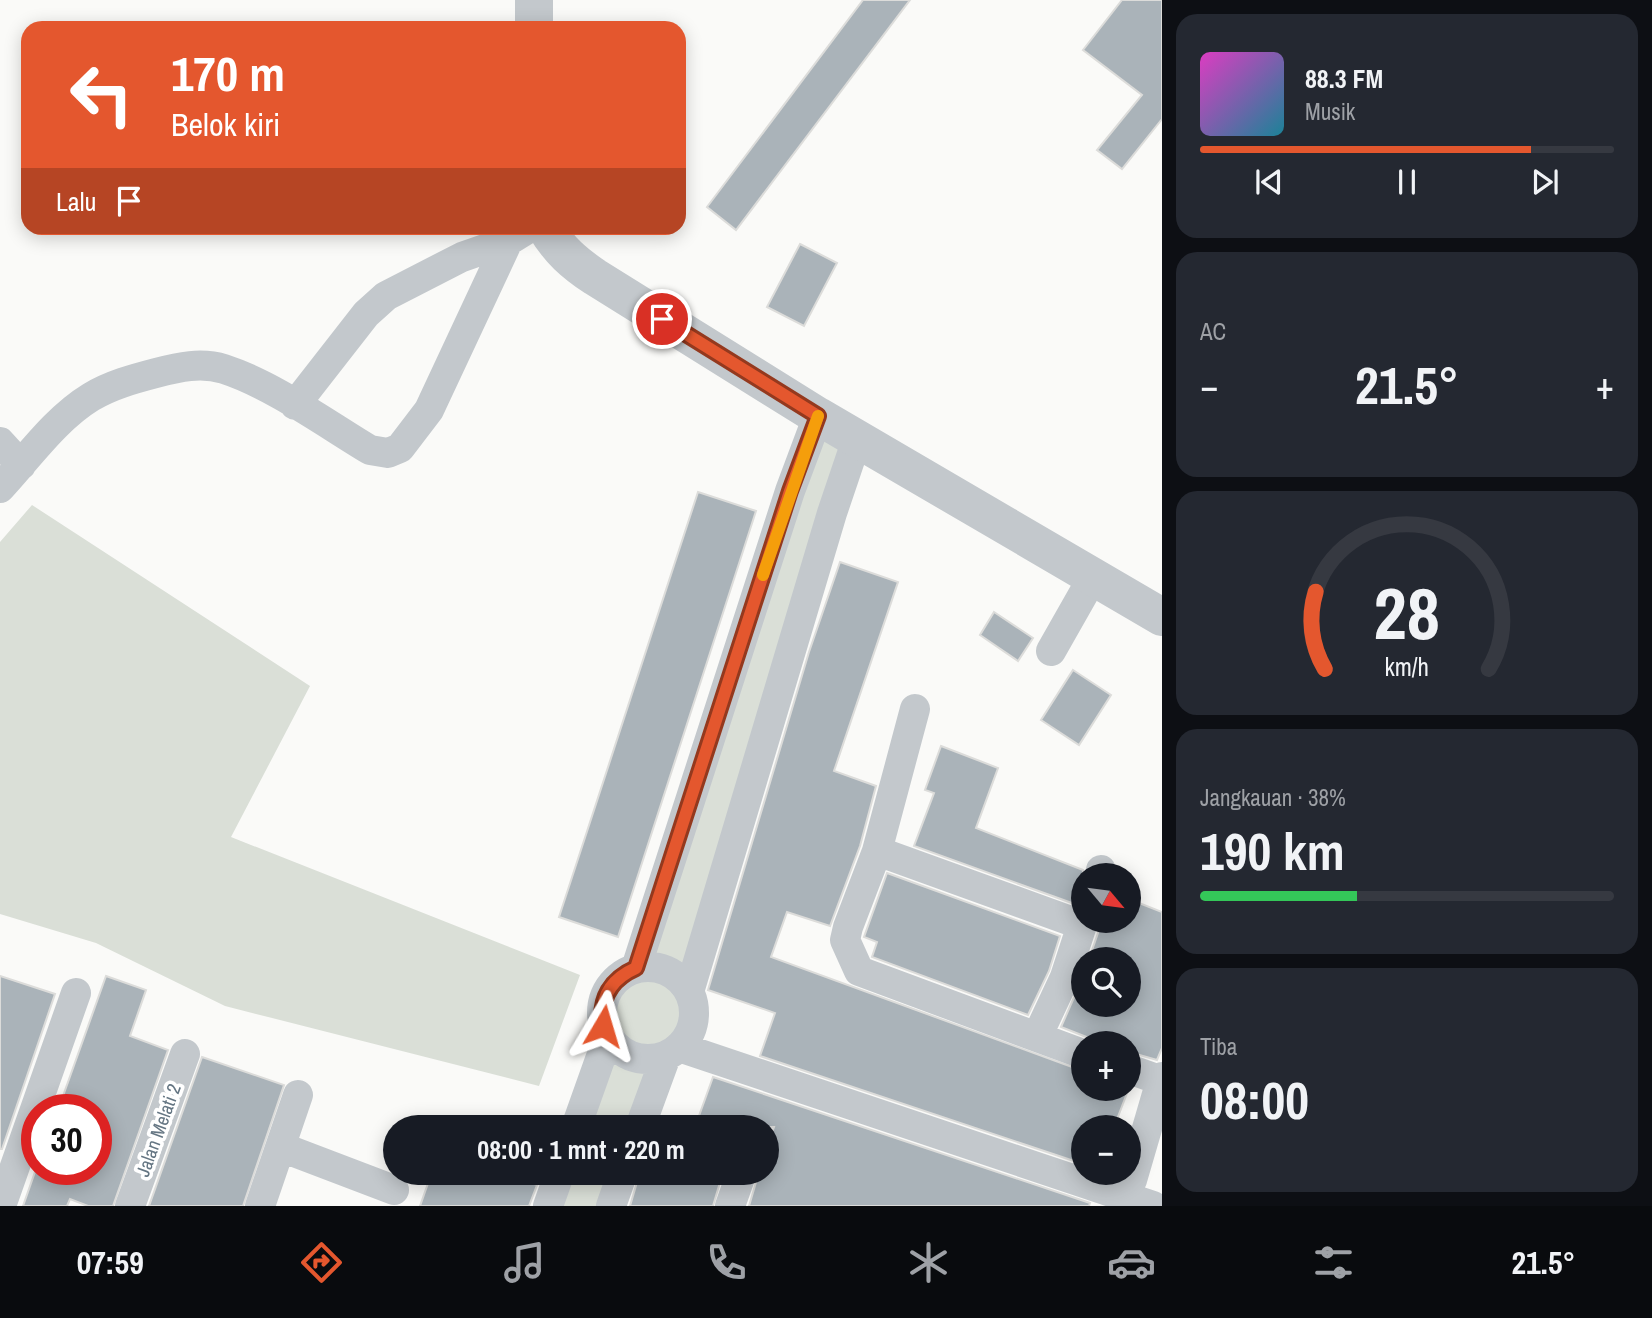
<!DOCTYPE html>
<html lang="id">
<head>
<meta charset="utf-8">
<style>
	:root { --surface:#171b24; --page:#242831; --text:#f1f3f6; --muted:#9ea1a6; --line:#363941; --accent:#e4572e }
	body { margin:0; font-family:"Archivo Narrow",sans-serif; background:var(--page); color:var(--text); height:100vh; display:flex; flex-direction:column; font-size:26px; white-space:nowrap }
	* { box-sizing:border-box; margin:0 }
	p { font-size:23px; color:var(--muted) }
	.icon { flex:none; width:38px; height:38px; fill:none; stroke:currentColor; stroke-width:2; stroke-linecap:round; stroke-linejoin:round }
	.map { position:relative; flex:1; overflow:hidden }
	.details { display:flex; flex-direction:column; gap:14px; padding:14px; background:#0d0f14; width:490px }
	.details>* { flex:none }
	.hud { position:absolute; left:21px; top:21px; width:665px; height:214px; border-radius:21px; box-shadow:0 4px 18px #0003; background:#e4572e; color:#fff; overflow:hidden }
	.needle { width:46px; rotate:119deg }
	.fabs { position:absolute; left:1071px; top:863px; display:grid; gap:14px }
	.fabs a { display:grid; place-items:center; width:70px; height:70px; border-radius:50%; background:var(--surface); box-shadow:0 4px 18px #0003; font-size:35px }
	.speed { position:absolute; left:21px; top:1094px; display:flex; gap:14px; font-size:35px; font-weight:700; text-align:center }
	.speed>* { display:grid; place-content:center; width:91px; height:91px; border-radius:50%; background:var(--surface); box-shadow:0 4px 18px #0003; line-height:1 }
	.speed .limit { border:10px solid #d22; background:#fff; color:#111 }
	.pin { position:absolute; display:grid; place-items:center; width:60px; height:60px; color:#fff; margin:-30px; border:4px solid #fff; border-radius:50%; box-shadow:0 2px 7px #0007 }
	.me { position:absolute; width:77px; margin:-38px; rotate:7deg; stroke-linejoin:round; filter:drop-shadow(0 0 5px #0008) }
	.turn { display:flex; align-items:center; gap:24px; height:147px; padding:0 35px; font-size:32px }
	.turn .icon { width:91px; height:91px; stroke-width:2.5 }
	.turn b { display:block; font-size:49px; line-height:60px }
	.then { display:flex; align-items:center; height:66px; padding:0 35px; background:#0003; gap:14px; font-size:26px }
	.big { font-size:52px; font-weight:700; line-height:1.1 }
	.details .tile { flex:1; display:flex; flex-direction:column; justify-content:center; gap:10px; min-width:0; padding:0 24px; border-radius:21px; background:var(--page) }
	.details .dial { align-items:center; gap:0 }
	.dial svg { height:182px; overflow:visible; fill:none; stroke:var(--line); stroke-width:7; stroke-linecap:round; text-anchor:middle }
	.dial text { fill:var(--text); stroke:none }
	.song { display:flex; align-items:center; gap:21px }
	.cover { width:84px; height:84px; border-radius:10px; background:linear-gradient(135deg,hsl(310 70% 55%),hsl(190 70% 35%)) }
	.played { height:7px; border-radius:4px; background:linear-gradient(90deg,var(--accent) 80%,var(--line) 80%) }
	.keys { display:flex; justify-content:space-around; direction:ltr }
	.heat { display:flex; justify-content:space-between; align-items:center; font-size:38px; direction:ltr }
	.charge { height:10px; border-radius:5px; background:linear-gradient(90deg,#34c759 38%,var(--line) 0) }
	.trip { position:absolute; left:383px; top:1115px; width:396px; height:70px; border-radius:35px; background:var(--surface); box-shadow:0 4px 18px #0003; font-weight:700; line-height:70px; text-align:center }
	.dock { display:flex; height:112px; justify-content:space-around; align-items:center; background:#090b0e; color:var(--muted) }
	.dock .icon { width:49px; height:49px }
	.dock .current { color:var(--accent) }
	.dock b { font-size:32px; color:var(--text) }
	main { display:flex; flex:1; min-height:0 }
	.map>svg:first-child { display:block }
	.green { fill:#dadfd7 }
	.building { fill:#aab3b9; stroke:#dcdcda; stroke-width:2 }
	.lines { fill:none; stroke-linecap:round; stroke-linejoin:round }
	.minor { stroke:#c3c8cc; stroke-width:30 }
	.tertiary { stroke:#c3c8cc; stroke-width:38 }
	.route-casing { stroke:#94391e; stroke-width:18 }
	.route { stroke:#e4572e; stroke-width:12 }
	.slow { stroke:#f59e0b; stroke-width:12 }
	.labels { text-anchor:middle; stroke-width:7; stroke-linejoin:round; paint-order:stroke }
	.street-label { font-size:19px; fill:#657683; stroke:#fff }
</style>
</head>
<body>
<main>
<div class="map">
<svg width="1162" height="1206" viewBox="0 0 1162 1206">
	<rect width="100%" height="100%" fill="#fafaf8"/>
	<path class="green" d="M 818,416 L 857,439 L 689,992 L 694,1006 L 694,1021 L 640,1127 L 576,1127 L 603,1026 L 603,1001 L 615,980 L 625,973 Z
		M 32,505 L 310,686 L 231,837 L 580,975 L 539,1086 L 225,1006 L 96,943 L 0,914 L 0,542 Z
		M 560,1173 L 623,1173 L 611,1206 L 548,1206 Z"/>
	<path class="building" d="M 863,0 L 910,0 L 736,230 L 707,207 Z
		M 1122,0 L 1162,0 L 1162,119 L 1122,169 L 1097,150 L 1142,95 L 1083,50 Z
		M 800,244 L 837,263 L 804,326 L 767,307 Z
		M 698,492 L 756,511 L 618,937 L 559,917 Z
		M 840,562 L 898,582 L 834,771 L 876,786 L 860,846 L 830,926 L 787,912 L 771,957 L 1083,1071 L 1083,1088 L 1129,1088 L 1114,1127 L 1083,1127 L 1083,1164 L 760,1056 L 775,1013 L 708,990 L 809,652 Z
		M 994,612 L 1033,638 L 1018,661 L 980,635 Z
		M 1073,670 L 1111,695 L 1079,745 L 1041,720 Z
		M 941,746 L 998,768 L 976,828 L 1083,870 L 1083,907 L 914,846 L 934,793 L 925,790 Z
		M 887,873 L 1060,936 L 1049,971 L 1028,1015 L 872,957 L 877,942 L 864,937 Z
		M 1129,899 L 1162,912 L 1162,1048 L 1157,1060 L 1129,1052 L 1129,1043 L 1096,1043 L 1089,1038 L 1061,1027 L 1083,977 L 1083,1004 L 1129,1004 L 1129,959 L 1089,959 L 1099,930 L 1099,920 L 1129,920 Z
		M 0,976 L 55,994 L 2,1149 L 0,1149 Z
		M 106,976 L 146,990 L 130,1036 L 168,1050 L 113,1206 L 88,1206 L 70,1199 L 67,1206 L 23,1206 L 36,1169 L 96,1169 L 96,1110 L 58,1110 Z
		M 202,1057 L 284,1085 L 243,1206 L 149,1206 Z
		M 713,1077 L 1090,1203 L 1089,1206 L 749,1206 L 759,1172 L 766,1172 L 766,1149 L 774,1127 L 695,1127 Z
		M 432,1172 L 474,1172 L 490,1178 L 492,1172 L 503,1172 L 537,1185 L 529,1206 L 420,1206 Z
		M 640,1172 L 723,1172 L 713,1206 L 630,1206 Z"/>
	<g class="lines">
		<path class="minor" d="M 295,405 L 366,314 L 386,296 L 462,257 L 508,241
			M 0,442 L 21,465
			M 0,488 C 28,458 55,419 91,397 C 111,385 133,379 156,373 C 179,367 201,362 224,369 C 273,385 325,423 370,450 L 388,453 L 400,448 L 429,410 L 508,241 L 529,228
			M 1051,651 L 1093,577
			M 915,709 L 877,851 L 848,927 L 845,940 L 859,971 L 1083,1054
			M 877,851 L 1082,925 L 1065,977 L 1037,1037
			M 1100,875 L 1101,870
			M602 1013a46 46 0 1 1 92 0a46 46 0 1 1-92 0Z
			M 636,968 L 790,491 L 818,416
			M 689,992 L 832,513 L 857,439
			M 679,1047 L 1123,1196 L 1132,1180 L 1162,1077
			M 1129,1069 L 1162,1081
			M 576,1127 L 608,1037
			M 640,1127 L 666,1056
			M 281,1147 L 394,1190
			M 1,1206 L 76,993
			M 130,1206 L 185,1054
			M 260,1206 L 298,1095
			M 548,1206 L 560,1172
			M 611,1206 L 623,1172
			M 730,1206 L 742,1172
			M 1120,1206 L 1123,1196 L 1153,1206"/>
		<path class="tertiary" d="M 534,28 L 534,0
			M 546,228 C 559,250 574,263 595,277 L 818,416 L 1162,617"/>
	</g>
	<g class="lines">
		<defs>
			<path id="route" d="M 603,1026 C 599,998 611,979 636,968 L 790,491 L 818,416 L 662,319"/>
		</defs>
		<use href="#route" class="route-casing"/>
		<use href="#route" class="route"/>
		<path class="slow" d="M 763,575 L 818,416"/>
	</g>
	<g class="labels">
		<g class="street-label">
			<text transform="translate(158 1130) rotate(-70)" y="7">Jalan Melati 2</text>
		</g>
	</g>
</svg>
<div class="fabs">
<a><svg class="needle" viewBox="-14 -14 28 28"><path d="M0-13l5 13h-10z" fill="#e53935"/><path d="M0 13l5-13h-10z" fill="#9ea1a6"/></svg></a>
<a><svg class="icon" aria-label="search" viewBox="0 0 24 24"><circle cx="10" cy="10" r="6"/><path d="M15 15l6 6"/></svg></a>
<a>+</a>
<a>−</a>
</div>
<div class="speed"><div class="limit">30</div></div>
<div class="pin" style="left:662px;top:319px;background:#d93025"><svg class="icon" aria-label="arrive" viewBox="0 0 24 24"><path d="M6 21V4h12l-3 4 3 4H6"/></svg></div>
<svg class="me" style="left:603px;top:1026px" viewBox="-20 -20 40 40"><path d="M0-17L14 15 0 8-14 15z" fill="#e4572e" stroke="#fff" stroke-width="4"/></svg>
<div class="trip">08:00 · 1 mnt · 220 m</div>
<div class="hud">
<div class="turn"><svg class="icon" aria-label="left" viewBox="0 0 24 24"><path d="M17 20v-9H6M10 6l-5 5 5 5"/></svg><div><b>170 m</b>Belok kiri</div></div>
<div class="then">Lalu<svg class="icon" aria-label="arrive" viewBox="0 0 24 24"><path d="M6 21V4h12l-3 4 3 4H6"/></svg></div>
</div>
</div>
<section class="details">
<div class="tile">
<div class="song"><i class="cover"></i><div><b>88.3 FM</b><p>Musik</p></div></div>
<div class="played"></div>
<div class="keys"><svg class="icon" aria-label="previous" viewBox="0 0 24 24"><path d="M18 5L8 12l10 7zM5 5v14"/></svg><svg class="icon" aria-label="pause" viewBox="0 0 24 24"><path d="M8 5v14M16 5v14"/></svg><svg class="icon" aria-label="next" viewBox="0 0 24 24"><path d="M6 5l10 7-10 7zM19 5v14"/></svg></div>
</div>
<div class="tile"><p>AC</p>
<div class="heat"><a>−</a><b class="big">21.5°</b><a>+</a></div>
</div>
<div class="tile dial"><svg viewBox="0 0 100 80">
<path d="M14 69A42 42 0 1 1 86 69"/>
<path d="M14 69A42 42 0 0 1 10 35" stroke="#e4572e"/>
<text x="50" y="56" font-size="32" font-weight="700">28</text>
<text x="50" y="72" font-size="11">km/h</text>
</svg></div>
<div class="tile"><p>Jangkauan · 38%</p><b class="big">190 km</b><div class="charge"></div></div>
<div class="tile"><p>Tiba</p><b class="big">08:00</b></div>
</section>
</main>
<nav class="dock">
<b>07:59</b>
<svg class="icon current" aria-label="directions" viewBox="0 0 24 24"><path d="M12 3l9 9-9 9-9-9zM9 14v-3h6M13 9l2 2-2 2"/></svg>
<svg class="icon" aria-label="music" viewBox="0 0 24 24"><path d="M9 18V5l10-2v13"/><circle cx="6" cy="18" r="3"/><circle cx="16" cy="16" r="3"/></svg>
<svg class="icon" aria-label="phone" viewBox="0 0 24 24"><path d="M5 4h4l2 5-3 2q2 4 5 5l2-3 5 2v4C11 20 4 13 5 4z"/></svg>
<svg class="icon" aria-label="climate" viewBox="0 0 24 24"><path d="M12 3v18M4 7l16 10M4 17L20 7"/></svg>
<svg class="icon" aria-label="car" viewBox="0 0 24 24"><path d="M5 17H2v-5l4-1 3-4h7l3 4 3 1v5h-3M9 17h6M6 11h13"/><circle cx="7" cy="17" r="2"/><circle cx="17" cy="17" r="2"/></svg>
<svg class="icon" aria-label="filters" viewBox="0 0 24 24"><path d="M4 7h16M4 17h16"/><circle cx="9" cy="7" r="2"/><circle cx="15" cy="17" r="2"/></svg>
<b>21.5°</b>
</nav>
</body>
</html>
